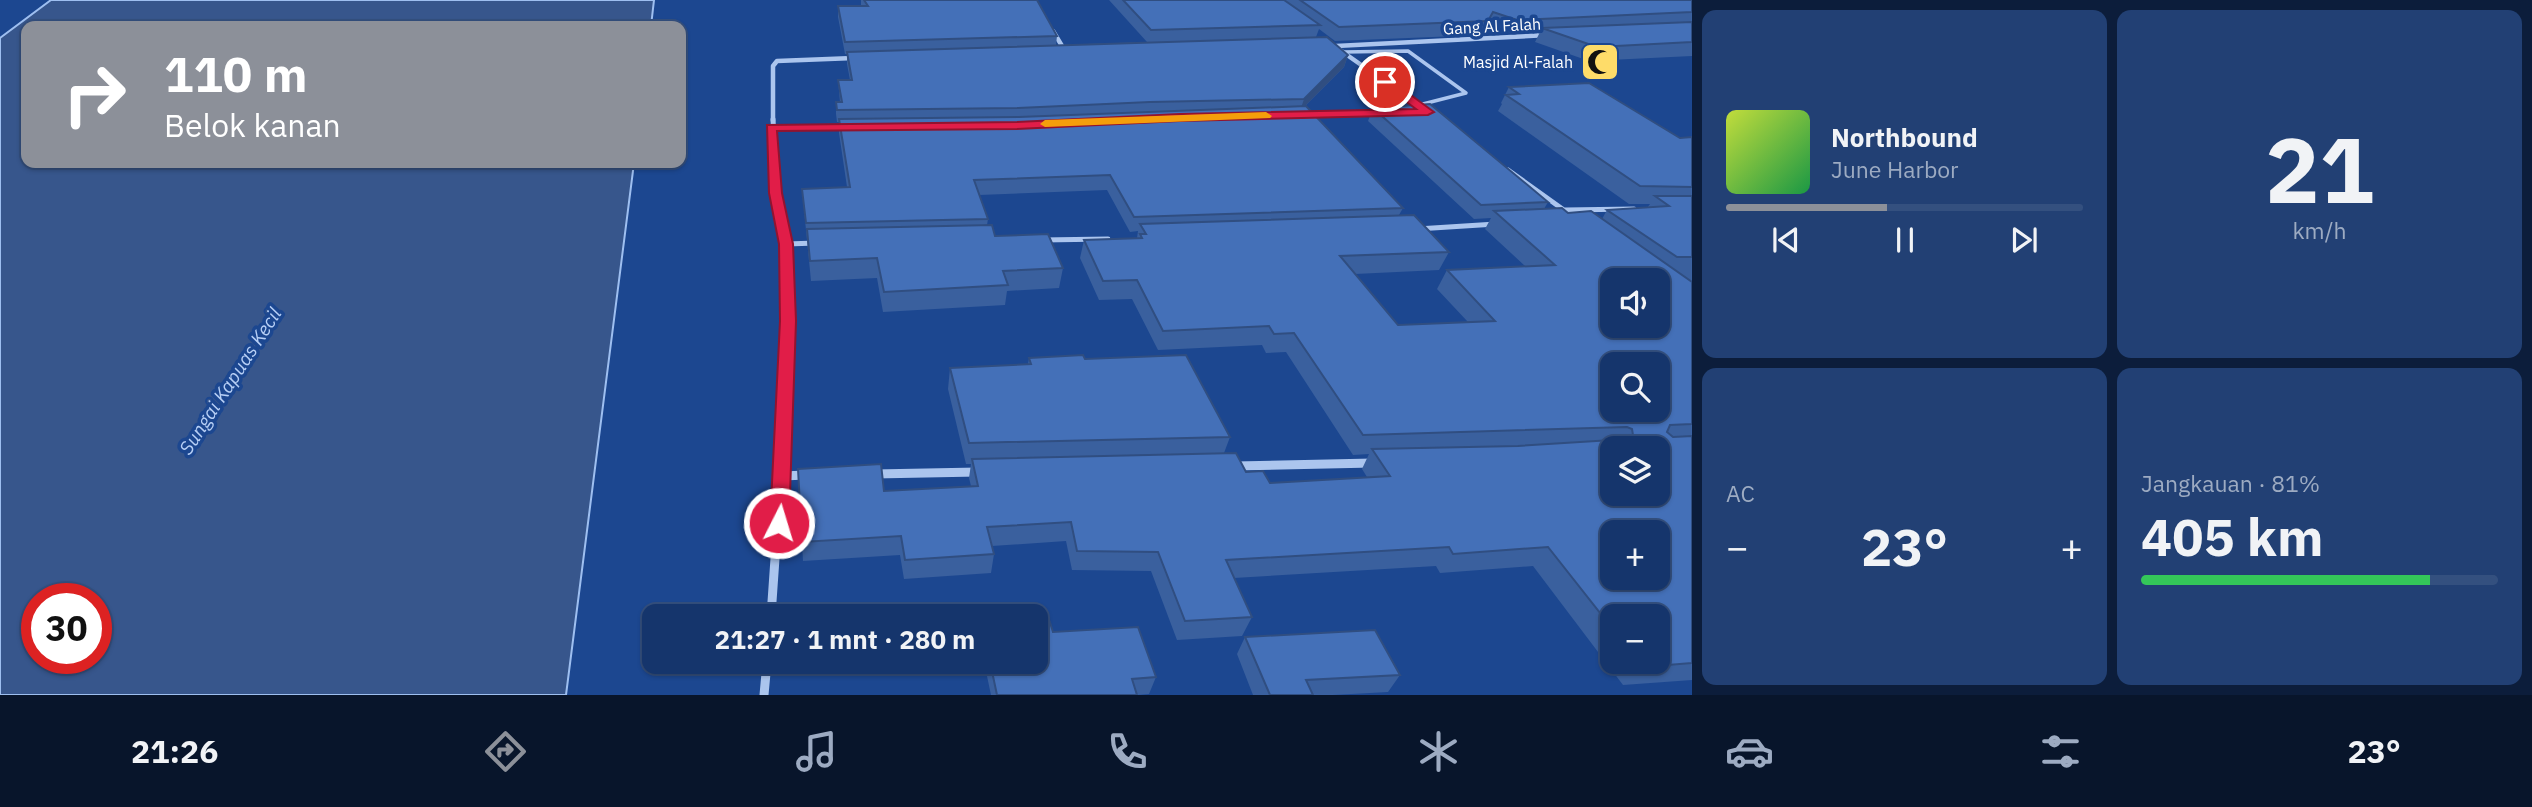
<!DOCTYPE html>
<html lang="id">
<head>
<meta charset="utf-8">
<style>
	:root { --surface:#15356c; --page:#224074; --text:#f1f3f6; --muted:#9dabc2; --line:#34507f; --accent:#8c9099 }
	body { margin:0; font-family:"IBM Plex Sans",sans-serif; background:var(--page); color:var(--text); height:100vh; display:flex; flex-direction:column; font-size:26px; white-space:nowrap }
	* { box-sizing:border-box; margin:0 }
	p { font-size:23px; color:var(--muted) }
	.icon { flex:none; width:38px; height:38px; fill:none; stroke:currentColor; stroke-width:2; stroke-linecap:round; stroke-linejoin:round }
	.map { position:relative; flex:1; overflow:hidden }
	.drawer { display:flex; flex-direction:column; gap:10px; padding:10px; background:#0c1d3b; width:840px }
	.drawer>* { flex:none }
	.top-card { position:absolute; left:21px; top:21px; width:665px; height:147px; border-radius:14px; box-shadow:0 2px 5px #0004,0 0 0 2px var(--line); background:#8c9099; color:#fff; overflow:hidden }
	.fabs { position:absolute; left:1600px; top:268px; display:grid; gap:14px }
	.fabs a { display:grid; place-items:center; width:70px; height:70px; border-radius:14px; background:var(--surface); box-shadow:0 2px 5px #0004,0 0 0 2px var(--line); font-size:35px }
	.speed { position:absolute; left:21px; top:583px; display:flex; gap:14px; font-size:35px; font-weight:700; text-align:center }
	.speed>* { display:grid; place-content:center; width:91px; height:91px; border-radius:50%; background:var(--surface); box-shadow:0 2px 5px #0004,0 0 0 2px var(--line); line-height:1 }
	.speed .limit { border:10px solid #d22; background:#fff; color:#111 }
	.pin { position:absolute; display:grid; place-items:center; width:60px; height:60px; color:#fff; margin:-30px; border:4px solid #fff; border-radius:50%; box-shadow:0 2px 7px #0007 }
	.me { position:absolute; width:77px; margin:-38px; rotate:5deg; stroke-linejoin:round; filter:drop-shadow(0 0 5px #0008) }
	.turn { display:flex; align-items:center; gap:24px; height:147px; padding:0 28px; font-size:32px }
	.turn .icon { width:91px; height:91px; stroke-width:2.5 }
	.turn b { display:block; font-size:49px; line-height:60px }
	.big { font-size:52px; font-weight:700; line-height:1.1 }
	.drawer .tile { flex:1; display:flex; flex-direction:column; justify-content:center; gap:10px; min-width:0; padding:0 24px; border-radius:14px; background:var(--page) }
	.drawer .dial { align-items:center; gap:0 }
	.dial b { font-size:91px; line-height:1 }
	.song { display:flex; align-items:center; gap:21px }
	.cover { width:84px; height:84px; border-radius:10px; background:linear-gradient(135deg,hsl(70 70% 55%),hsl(140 70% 35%)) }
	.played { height:7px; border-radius:4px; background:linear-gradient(90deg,var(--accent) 45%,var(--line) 45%) }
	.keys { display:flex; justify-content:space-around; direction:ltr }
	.heat { display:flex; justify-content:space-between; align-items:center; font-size:38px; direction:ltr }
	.charge { height:10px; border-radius:5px; background:linear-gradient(90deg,#34c759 81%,var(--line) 0) }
	.drawer .tiles { flex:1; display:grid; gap:10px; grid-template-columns:repeat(2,1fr) }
	.trip { position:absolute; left:642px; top:604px; width:406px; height:70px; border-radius:14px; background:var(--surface); box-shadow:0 2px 5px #0004,0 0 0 2px var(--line); font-weight:700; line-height:70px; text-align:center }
	.dock { display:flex; height:112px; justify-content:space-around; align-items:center; background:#08152b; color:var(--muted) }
	.dock .icon { width:49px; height:49px }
	.dock .active { color:var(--accent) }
	.dock b { font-size:32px; color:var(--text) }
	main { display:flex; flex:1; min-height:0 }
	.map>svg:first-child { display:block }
	.water { fill:#37568c; stroke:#9ebff0; stroke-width:2; fill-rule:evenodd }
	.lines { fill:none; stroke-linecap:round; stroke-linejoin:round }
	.lane { stroke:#abc5ee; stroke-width:3.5 }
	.street-far3 { stroke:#abc5ee; stroke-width:4.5 }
	.street-far2 { stroke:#abc5ee; stroke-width:5 }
	.street-far1 { stroke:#abc5ee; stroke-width:7 }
	.street { stroke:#abc5ee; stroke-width:9 }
	.wall { fill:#3a609e; fill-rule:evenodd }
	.shaded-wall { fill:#304e81 }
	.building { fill:#4470b8; stroke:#304e81; stroke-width:2; fill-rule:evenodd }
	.route { fill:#e11d48; stroke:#92132f; stroke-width:2 }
	.slow { fill:#f59e0b }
	.labels { text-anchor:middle; stroke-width:7; stroke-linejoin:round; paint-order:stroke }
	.far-street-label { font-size:16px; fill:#fff; stroke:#1c4790 }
	.far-poi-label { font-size:16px; fill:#fff; stroke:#1c4790; text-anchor:end }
	.water-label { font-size:19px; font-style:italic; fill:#b7cff5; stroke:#1c4790 }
</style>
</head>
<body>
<main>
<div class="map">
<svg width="1692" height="695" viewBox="0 0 1692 695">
	<rect width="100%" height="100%" fill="#1c4790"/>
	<path class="water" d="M 51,0 L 654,0 L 651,26 L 26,26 L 26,163 L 634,163 L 566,695 L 0,695 L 0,38 ZM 37,598 L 96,598 L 96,658 L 37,658 Z"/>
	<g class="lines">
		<path class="lane" d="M 1343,52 L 1408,51 L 1466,93 L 1419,105"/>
		<path class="street-far3" d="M 1053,31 L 1065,51
			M 1336,46 L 1548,35
			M 1340,50 L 1425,110
			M 1306,115 L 1378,113
			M 773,121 L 773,66 L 777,61 L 854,58"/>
		<path class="street-far2" d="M 773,119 L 776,177 L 786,244
			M 771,128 L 847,127
			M 1508,170 L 1575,218
			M 1565,210 L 1634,209
			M 1417,229 L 1496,224
			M 1042,240 L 1108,239
			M 786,271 L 786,244 L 817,243"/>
		<path class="street-far1" d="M 782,459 L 786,269"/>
		<path class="street" d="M 1235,466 L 1373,463
			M 874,474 L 978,472
			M 783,476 L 806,475
			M 771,616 L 782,458
			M 764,695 L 767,662"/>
	</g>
	<path class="wall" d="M 861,0 L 1037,0 L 1057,36 L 1056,45 L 1147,42 L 1109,0 L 1692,0 L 1692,56 L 1589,61 L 1535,42 L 1540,32 L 1511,33 L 1487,25 L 1482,35 L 1335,41 L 1319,29 L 1316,37 L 1348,55 L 1344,67 L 1304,107 L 1403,208 L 1399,215 L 1449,252 L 1439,270 L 1355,274 L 1398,325 L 1468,322 L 1437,289 L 1447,270 L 1525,266 L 1485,229 L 1491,218 L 1474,219 L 1368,121 L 1373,108 L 1548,202 L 1544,209 L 1602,219 L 1607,210 L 1647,208 L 1650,204 L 1629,204 L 1498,111 L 1502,104 L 1501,103 L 1509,87 L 1680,138 L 1692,137 L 1692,680 L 1623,685 L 1533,566 L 1440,573 L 1436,566 L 1234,578 L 1252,617 L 1242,636 L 1177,640 L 1151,571 L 1072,570 L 1066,541 L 992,546 L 994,554 L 991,573 L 904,579 L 900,555 L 803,561 L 798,469 L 884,491 L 971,486 L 969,478 L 971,464 L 966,464 L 948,389 L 950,368 L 1028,364 L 1029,358 L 1085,359 L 1230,437 L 1224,453 L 1246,472 L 1270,483 L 1367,477 L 1362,469 L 1369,454 L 1353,455 L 1286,352 L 1266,353 L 1262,345 L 1158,350 L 1132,299 L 1099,300 L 1080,258 L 1084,240 L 1137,238 L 1138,231 L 1130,232 L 1107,190 L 979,195 L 988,219 L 987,225 L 995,236 L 1063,268 L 1059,288 L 1007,291 L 1005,305 L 883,312 L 877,278 L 811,281 L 802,189 L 847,187 L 839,133 L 839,122 L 837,122 L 836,114 L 836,102 L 840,102 L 838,80 L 850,80 L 847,64 L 847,54 L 845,54 L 838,17 L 838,6 L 861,6 ZM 1612,616 L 1657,662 L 1612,662 Z
		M 1046,610 L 1053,632 L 1138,627 L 1156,677 L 1149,694 L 1137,695 L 991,695 L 984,662 L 1036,662 L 1036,616 L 980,616 L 980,614 Z
		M 1245,637 L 1400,675 L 1388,692 L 1333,695 L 1253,695 L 1237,654 Z"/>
	<path class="shaded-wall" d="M 1348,55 L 1344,67 L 1300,111 L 1304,99 Z"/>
	<path class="building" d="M 864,0 L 1037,0 L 1057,36 L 845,42 L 838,6 L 868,6 Z
		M 1123,0 L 1284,0 L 1320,25 L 1151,30 Z
		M 1300,0 L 1692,0 L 1692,12 L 1517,20 L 1493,12 L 1488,21 L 1339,27 Z
		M 1692,22 L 1692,42 L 1597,47 L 1542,28 Z
		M 1327,37 L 1348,55 L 1304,99 L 1150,102 L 1018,108 L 837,110 L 836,102 L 842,102 L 838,80 L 852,80 L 847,52 Z
		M 1589,83 L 1680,138 L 1692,137 L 1692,187 L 1640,186 L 1506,95 L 1519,94 L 1509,87 Z
		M 1430,104 L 1548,202 L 1481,205 L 1373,108 Z
		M 1306,106 L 1403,208 L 1134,217 L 1110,175 L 974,180 L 988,219 L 806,223 L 802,189 L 850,187 L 839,119 L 1019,117 Z
		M 1655,196 L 1692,196 L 1692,257 L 1677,257 L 1607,210 L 1669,206 Z
		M 1562,208 L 1568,213 L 1591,211 L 1692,282 L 1692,424 L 1670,425 L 1667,432 L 1673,437 L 1692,436 L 1692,663 L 1643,667 L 1638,662 L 1657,662 L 1657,616 L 1612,616 L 1612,628 L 1548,547 L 1453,554 L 1449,547 L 1226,560 L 1252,617 L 1185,621 L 1158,552 L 1077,551 L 1071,522 L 987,527 L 994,554 L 905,560 L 901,536 L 802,542 L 798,469 L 881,464 L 884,491 L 978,486 L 972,459 L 1236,453 L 1246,472 L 1263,471 L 1270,483 L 1390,476 L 1372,449 L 1518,446 L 1628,439 L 1633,435 L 1632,429 L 1627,427 L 1363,435 L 1294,333 L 1274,334 L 1269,326 L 1163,331 L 1137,280 L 1103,281 L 1084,240 L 1142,238 L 1140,234 L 1146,234 L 1140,224 L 1414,215 L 1449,252 L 1340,256 L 1398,325 L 1495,321 L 1447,270 L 1555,265 L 1494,211 ZM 1612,280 L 1657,280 L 1657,326 L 1612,326 ZM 1612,364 L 1657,364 L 1657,410 L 1612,410 ZM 1612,448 L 1657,448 L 1657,494 L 1612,494 ZM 1612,532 L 1657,532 L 1657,578 L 1612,578 Z
		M 992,225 L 995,236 L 1048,234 L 1063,268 L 1003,271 L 1008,285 L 884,292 L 877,258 L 810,261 L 807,229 Z
		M 1083,355 L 1085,359 L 1186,355 L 1230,437 L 969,443 L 950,368 L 1031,364 L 1029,358 Z
		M 1046,610 L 1053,632 L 1138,627 L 1156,677 L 1132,679 L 1137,695 L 997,695 L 990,662 L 1036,662 L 1036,616 L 981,616 L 980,614 Z
		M 1375,630 L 1400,675 L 1306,680 L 1313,695 L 1270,695 L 1245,637 Z"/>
	<path class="route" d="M 1382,79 L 1389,79 L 1434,112 L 1428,115 L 1180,121 L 1017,129 L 777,131 L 782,193 L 793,244 L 796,321 L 789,523 L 786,528 L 779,530 L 772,528 L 770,523 L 780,321 L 779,244 L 769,193 L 767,125 L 1017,122 L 1180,114 L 1416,109 L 1382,84 Z"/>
	<path class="slow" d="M 1266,112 L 1272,116 L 1270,118 L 1045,127 L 1040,124 L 1045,120 Z"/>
	<defs>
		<symbol id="mosque-square" viewBox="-11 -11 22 22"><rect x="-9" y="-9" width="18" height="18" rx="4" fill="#fedc69" stroke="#1c4790"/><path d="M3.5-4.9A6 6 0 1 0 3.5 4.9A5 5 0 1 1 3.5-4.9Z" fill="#111"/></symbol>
	</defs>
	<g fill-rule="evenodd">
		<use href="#mosque-square" x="1578" y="40" width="44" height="44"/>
	</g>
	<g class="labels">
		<g class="far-street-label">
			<text transform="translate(1492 26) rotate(-3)" y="6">Gang Al Falah</text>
		</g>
		<g class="far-poi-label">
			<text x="1573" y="68">Masjid Al-Falah</text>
		</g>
		<g class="water-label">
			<text transform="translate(230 381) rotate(-57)" y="7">Sungai Kapuas Kecil</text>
		</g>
	</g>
</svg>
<div class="fabs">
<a><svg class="icon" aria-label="sound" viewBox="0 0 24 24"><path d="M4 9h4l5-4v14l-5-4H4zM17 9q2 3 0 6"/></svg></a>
<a><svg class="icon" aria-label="search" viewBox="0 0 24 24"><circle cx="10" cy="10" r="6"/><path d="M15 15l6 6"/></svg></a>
<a><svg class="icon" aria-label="layers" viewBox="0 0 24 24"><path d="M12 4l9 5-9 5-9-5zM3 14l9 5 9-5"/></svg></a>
<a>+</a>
<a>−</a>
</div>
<div class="speed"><div class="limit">30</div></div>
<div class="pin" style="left:1385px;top:82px;background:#d93025"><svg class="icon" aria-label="arrive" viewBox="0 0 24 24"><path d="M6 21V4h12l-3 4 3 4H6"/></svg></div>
<svg class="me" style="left:779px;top:523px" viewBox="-20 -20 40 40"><circle r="17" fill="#e11d48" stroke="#fff" stroke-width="3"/><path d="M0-11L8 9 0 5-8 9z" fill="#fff"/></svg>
<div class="trip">21:27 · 1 mnt · 280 m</div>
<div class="top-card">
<div class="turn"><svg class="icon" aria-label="right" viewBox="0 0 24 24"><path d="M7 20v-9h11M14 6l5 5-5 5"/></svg><div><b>110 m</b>Belok kanan</div></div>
</div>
</div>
<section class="drawer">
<div class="tiles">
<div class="tile">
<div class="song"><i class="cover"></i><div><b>Northbound</b><p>June Harbor</p></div></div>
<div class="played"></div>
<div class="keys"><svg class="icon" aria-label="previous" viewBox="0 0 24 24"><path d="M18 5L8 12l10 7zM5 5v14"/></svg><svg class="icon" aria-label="pause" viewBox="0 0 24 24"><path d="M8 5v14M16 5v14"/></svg><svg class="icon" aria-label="next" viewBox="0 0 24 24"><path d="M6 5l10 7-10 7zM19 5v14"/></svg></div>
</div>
<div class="tile dial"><b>21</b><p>km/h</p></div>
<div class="tile"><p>AC</p>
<div class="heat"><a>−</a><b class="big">23°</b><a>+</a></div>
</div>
<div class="tile"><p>Jangkauan · 81%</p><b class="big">405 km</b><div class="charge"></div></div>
</div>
</section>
</main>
<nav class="dock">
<b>21:26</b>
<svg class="icon active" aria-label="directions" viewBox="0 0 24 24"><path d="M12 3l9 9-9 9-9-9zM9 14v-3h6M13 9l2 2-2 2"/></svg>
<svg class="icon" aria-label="music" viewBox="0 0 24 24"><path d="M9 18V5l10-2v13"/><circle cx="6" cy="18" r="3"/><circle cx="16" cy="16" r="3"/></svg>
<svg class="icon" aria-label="phone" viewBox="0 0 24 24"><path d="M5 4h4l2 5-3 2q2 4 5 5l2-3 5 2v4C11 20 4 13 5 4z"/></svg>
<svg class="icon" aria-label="climate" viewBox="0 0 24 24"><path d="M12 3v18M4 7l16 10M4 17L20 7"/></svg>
<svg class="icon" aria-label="car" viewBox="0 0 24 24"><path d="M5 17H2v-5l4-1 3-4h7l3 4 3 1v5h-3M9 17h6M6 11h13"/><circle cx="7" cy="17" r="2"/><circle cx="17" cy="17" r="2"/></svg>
<svg class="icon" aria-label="filters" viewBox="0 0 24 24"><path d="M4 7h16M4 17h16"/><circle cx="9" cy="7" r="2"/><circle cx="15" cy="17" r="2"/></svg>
<b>23°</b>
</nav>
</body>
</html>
